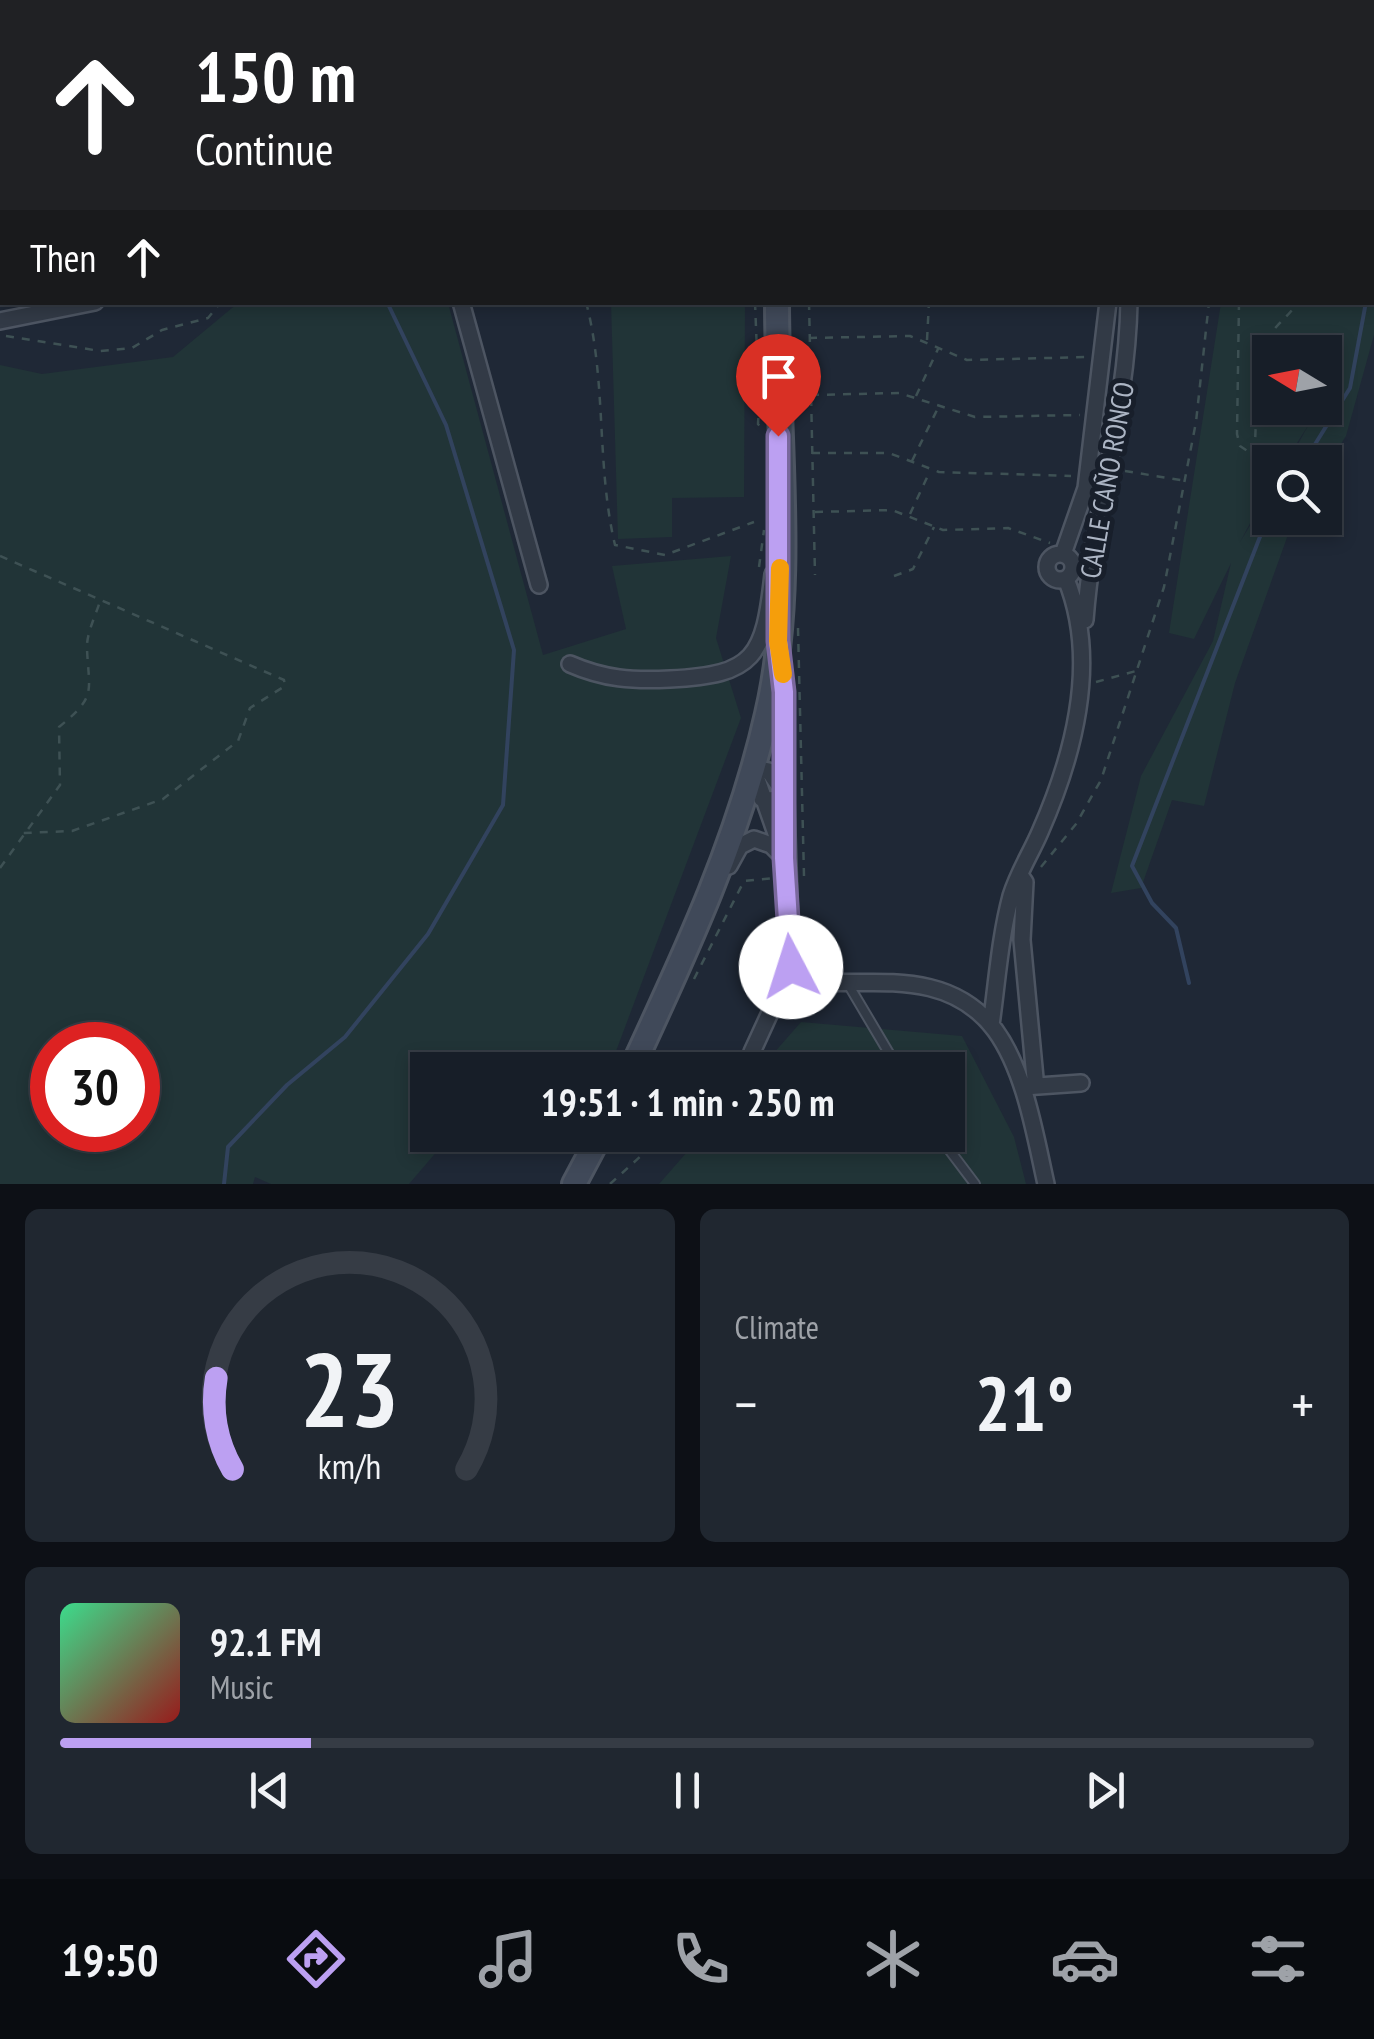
<!DOCTYPE html>
<html lang="en">
<head>
<meta charset="utf-8">
<style>
	:root { --surface:#171e28; --page:#202730; --text:#f1f3f6; --muted:#9ea2a8; --line:#363c45; --accent:#bca0f2 }
	body { margin:0; font-family:"PT Sans Narrow",sans-serif; background:var(--page); color:var(--text); height:100vh; display:flex; flex-direction:column; font-size:38px; white-space:nowrap }
	* { box-sizing:border-box; margin:0 }
	p { font-size:32px; color:var(--muted) }
	.icon { flex:none; width:55px; height:55px; fill:none; stroke:currentColor; stroke-width:2; stroke-linecap:round; stroke-linejoin:round }
	.map { position:relative; height:1184px; overflow:hidden }
	.details { display:flex; flex-direction:column; gap:25px; padding:25px; background:#0d1016; flex:1 }
	.details>* { flex:none }
	.hud { position:absolute; left:0px; top:0px; width:1375px; height:305px; box-shadow:0 5px 15px #0003,0 0 0 2px var(--line); background:#202124; color:#fff; overflow:hidden }
	.needle { width:65px; rotate:280deg }
	.tools { position:absolute; left:1252px; top:335px; display:grid; gap:20px }
	.tools a { display:grid; place-items:center; width:90px; height:90px; border-radius:0px; background:var(--surface); box-shadow:0 5px 15px #0003,0 0 0 2px var(--line); font-size:50px }
	.speed { position:absolute; left:30px; top:1022px; display:flex; gap:20px; font-size:50px; font-weight:700; text-align:center }
	.speed>* { display:grid; place-content:center; width:130px; height:130px; border-radius:50%; background:var(--surface); box-shadow:0 5px 15px #0003,0 0 0 2px var(--line); line-height:1 }
	.speed .limit { border:15px solid #d22; background:#fff; color:#111 }
	.pin { position:absolute; display:grid; place-items:center; width:85px; height:85px; color:#fff; margin:-102px -42px; border-radius:50% 50% 50% 0; rotate:-45deg; box-shadow:0 0 10px #0007 }
	.pin .icon { rotate:45deg }
	.me { position:absolute; width:110px; margin:-55px; rotate:355deg; stroke-linejoin:round; filter:drop-shadow(0 0 8px #0008) }
	.turn { display:flex; align-items:center; gap:35px; height:210px; padding:0 30px; font-size:45px }
	.turn .icon { width:130px; height:130px; stroke-width:2.5 }
	.turn b { display:block; font-size:70px; line-height:85px }
	.then { display:flex; align-items:center; height:95px; padding:0 30px; background:#0003; gap:20px; font-size:38px }
	.big { font-size:75px; font-weight:800; line-height:1.1 }
	.details .widget { flex:1; display:flex; flex-direction:column; justify-content:center; gap:15px; min-width:0; padding:0 35px; border-radius:15px; background:var(--page) }
	.details .dial { align-items:center; gap:0 }
	.dial svg { height:260px; overflow:visible; fill:none; stroke:var(--line); stroke-width:7; stroke-linecap:round; text-anchor:middle }
	.dial text { fill:var(--text); stroke:none }
	.song { display:flex; align-items:center; gap:30px }
	.cover { width:120px; height:120px; border-radius:15px; background:linear-gradient(135deg,hsl(150 70% 55%),hsl(0 70% 35%)) }
	.played { height:10px; border-radius:5px; background:linear-gradient(90deg,var(--accent) 20%,var(--line) 20%) }
	.keys { display:flex; justify-content:space-around; direction:ltr }
	.heat { display:flex; justify-content:space-between; align-items:center; font-size:55px; direction:ltr }
	.details .tiles { flex:1; display:grid; gap:25px; grid-template-columns:1fr 1fr }
	.widget:last-child { grid-column:span 2 }
	.trip { position:absolute; left:410px; top:1052px; width:555px; height:100px; border-radius:0px; background:var(--surface); box-shadow:0 5px 15px #0003,0 0 0 2px var(--line); font-weight:800; line-height:100px; text-align:center }
	.tabs { display:flex; height:160px; justify-content:space-around; align-items:center; background:#090c10; color:var(--muted) }
	.tabs .icon { width:70px; height:70px }
	.tabs .on { color:var(--accent) }
	.tabs b { font-size:45px; color:var(--text) }
	.map>svg:first-child { display:block }
	.green { fill:#213437; fill-rule:evenodd }
	.lines { fill:none; stroke-linecap:round; stroke-linejoin:round }
	.stream { stroke:#32435e; stroke-width:4 }
	.service-casing { stroke:#4d5562; stroke-width:12 }
	.minor-casing { stroke:#4d5562; stroke-width:20 }
	.secondary-casing { stroke:#4d5562; stroke-width:28 }
	.path { stroke:#3e5154; stroke-width:2.5; stroke-dasharray:8 8; stroke-linecap:butt }
	.service { stroke:#323a46; stroke-width:8 }
	.minor { stroke:#323a46; stroke-width:15 }
	.secondary { stroke:#404959; stroke-width:22 }
	.route-casing { stroke:#7a689d; stroke-width:25 }
	.route { stroke:#bca0f2; stroke-width:18 }
	.slow { stroke:#f59e0b; stroke-width:18 }
	.labels { text-anchor:middle; stroke-width:10; stroke-linejoin:round; paint-order:stroke }
	.street-label { font-size:28px; fill:#acb5c4; stroke:#181f2b }
</style>
</head>
<body>
<div class="map">
<svg width="1374" height="1184" viewBox="0 0 1374 1184">
	<rect width="100%" height="100%" fill="#1f2836"/>
	<path class="green" d="M 1246,0 L 1374,0 L 1374,335 L 1346,436 L 1325,469 L 1325,462 L 1288,462 L 1309,424 L 1285,462 L 1270,462 L 1270,486 L 1240,542 L 1270,493 L 1270,518 L 1294,518 L 1235,683 L 1204,806 L 1172,800 L 1141,888 L 1111,893 L 1141,776 L 1213,641 L 1231,563 L 1194,639 L 1169,633 L 1221,303 L 1372,302 L 1372,2 ZM 1270,352 L 1325,352 L 1325,408 L 1270,408 Z
		M 238,303 L 448,303 L 543,655 L 626,629 L 612,566 L 731,556 L 716,638 L 741,718 L 609,1070 L 428,1070 L 428,1135 L 451,1135 L 409,1184 L 271,1184 L 255,1177 L 253,1184 L 0,1184 L 0,365 L 42,374 L 173,357 ZM 52,1045 L 138,1045 L 138,1130 L 52,1130 Z
		M 611,303 L 745,303 L 744,497 L 672,498 L 672,537 L 618,539 Z
		M 801,1022 L 962,1036 L 1014,1137 L 1026,1184 L 659,1184 L 702,1135 L 948,1135 L 948,1070 L 759,1070 Z"/>
	<g class="lines">
		<path class="stream" d="M 1372,269 L 1374,262
			M 1304,462 L 1350,388 L 1366,302
			M 1189,983 L 1176,928 L 1152,903 L 1132,866 L 1270,511
			M 224,1184 L 228,1147 L 287,1085 L 345,1037 L 428,934 L 503,805 L 514,650 L 446,425 L 387,302"/>
		<defs>
			<path id="service" d="M 848,984 L 899,1070
				M 938,1135 L 975,1184"/>
			<path id="minor" d="M 466,0 L 469,2
				M 924,0 L 924,2
				M 1000,0 L 1000,2
				M 168,2 L 169,0
				M 388,2 L 391,0
				M 525,2 L 527,0
				M 624,2 L 626,0
				M 721,2 L 723,0
				M 1073,2 L 1073,0
				M 1142,2 L 1142,0
				M 0,226 L 2,226
				M 461,302 L 539,585
				M 0,321 L 95,302
				M1047 567a13 13 0 1 1 26 0a13 13 0 1 1-26 0Z
				M 1063,554 L 1086,488 L 1108,302
				M 1085,620 C 1093,512 1127,411 1129,302
				M 570,664 C 604,679 633,681 670,679 C 755,675 764,657 773,574
				M 762,799 L 774,800 L 784,793 L 769,771 L 753,768 L 780,845
				M 729,866 L 740,846 L 754,839 L 771,845 L 782,856
				M 1020,875 L 1025,882 L 1022,940 L 1035,1078
				M 791,967 C 816,1007 933,947 995,1030 C 1025,1071 1035,1135 1046,1184
				M 991,1025 C 997,982 1000,937 1011,896 C 1018,873 1031,853 1040,832 C 1074,755 1099,660 1066,579
				M 752,1052 L 791,967 L 782,669
				M 1024,1087 L 1081,1083"/>
			<path id="secondary" d="M 806,2 L 807,0
				M 631,1070 C 685,954 739,839 767,714 C 797,586 777,434 777,302
				M 574,1184 L 600,1135"/>
		</defs>
		<use href="#service" class="service-casing"/>
		<use href="#minor" class="minor-casing"/>
		<use href="#secondary" class="secondary-casing"/>
		<path class="path" d="M 1223,0 L 1223,2
			M 778,2 L 779,0
			M 586,302 C 607,382 596,465 615,545 L 665,555 L 754,522
			M 755,302 L 757,353
			M 809,302 L 815,575
			M 1239,302 L 1237,434 L 1240,446 L 1252,454
			M 6,336 L 100,351 L 132,348 L 162,330 L 208,318 L 221,302
			M 809,338 L 910,336 L 967,360 L 1088,357
			M 927,340 L 929,302
			M 754,354 L 755,368
			M 760,386 L 758,424 L 762,429
			M 811,395 L 899,393 L 975,417 L 1080,415
			M 916,396 L 938,349
			M 812,453 L 889,453 L 939,472 L 1071,476
			M 912,461 L 937,410
			M 1125,471 L 1186,481
			M 1256,501 C 1253,460 1255,378 1269,339 C 1274,324 1290,317 1297,302
			M 815,512 L 892,510 L 943,530 L 1008,528 L 1050,543
			M 910,514 L 930,471
			M 0,556 L 284,680 L 285,686 L 250,708 L 238,741 L 163,799 L 72,831 L 23,833
			M 759,567 L 764,530
			M 894,576 L 913,569 L 934,527
			M 798,628 L 804,876
			M 1096,682 L 1136,671
			M 1041,867 L 1076,824 L 1101,780 L 1164,587 L 1196,422 L 1209,302
			M 0,868 L 60,785 L 59,727 C 97,696 89,693 87,649 C 86,634 96,615 100,601
			M 694,979 L 744,881 L 776,878
			M 610,1184 L 664,1135"/>
		<use href="#service" class="service"/>
		<use href="#minor" class="minor"/>
		<use href="#secondary" class="secondary"/>
	</g>
	<g class="lines">
		<defs>
			<path id="route" d="M 778,436 L 778,641 L 784,692 L 784,858 L 791,967"/>
		</defs>
		<use href="#route" class="route-casing"/>
		<use href="#route" class="route"/>
		<path class="slow" d="M 780,568 L 778,641 L 783,674"/>
	</g>
	<g class="labels">
		<g class="street-label">
			<text transform="translate(1107 480) rotate(-80)" y="10">CALLE CAÑO RONCO</text>
		</g>
	</g>
</svg>
<div class="tools">
<a><svg class="needle" viewBox="-14 -14 28 28"><path d="M0-13l5 13h-10z" fill="#e53935"/><path d="M0 13l5-13h-10z" fill="#9ea2a8"/></svg></a>
<a><svg class="icon" aria-label="search" viewBox="0 0 24 24"><circle cx="10" cy="10" r="6"/><path d="M15 15l6 6"/></svg></a>
</div>
<div class="speed"><div class="limit">30</div></div>
<div class="pin" style="left:778px;top:436px;background:#d93025"><svg class="icon" aria-label="arrive" viewBox="0 0 24 24"><path d="M6 21V4h12l-3 4 3 4H6"/></svg></div>
<svg class="me" style="left:791px;top:967px" viewBox="-20 -20 40 40"><circle r="19" fill="#fff"/><path d="M0-13L10 11 0 6-10 11z" fill="#bca0f2"/></svg>
<div class="trip">19:51 · 1 min · 250 m</div>
<div class="hud">
<div class="turn"><svg class="icon" aria-label="ahead" viewBox="0 0 24 24"><path d="M12 20V5M6 11l6-6 6 6"/></svg><div><b>150 m</b>Continue</div></div>
<div class="then">Then<svg class="icon" aria-label="ahead" viewBox="0 0 24 24"><path d="M12 20V5M6 11l6-6 6 6"/></svg></div>
</div>
</div>
<section class="details">
<div class="tiles">
<div class="widget dial"><svg viewBox="0 0 100 80">
<path d="M14 69A42 42 0 1 1 86 69"/>
<path d="M14 69A42 42 0 0 1 9 41" stroke="#bca0f2"/>
<text x="50" y="56" font-size="32" font-weight="700">23</text>
<text x="50" y="72" font-size="11">km/h</text>
</svg></div>
<div class="widget"><p>Climate</p>
<div class="heat"><a>−</a><b class="big">21°</b><a>+</a></div>
</div>
<div class="widget">
<div class="song"><i class="cover"></i><div><b>92.1 FM</b><p>Music</p></div></div>
<div class="played"></div>
<div class="keys"><svg class="icon" aria-label="previous" viewBox="0 0 24 24"><path d="M18 5L8 12l10 7zM5 5v14"/></svg><svg class="icon" aria-label="pause" viewBox="0 0 24 24"><path d="M8 5v14M16 5v14"/></svg><svg class="icon" aria-label="next" viewBox="0 0 24 24"><path d="M6 5l10 7-10 7zM19 5v14"/></svg></div>
</div>
</div>
</section>
<nav class="tabs">
<b>19:50</b>
<svg class="icon on" aria-label="directions" viewBox="0 0 24 24"><path d="M12 3l9 9-9 9-9-9zM9 14v-3h6M13 9l2 2-2 2"/></svg>
<svg class="icon" aria-label="music" viewBox="0 0 24 24"><path d="M9 18V5l10-2v13"/><circle cx="6" cy="18" r="3"/><circle cx="16" cy="16" r="3"/></svg>
<svg class="icon" aria-label="phone" viewBox="0 0 24 24"><path d="M5 4h4l2 5-3 2q2 4 5 5l2-3 5 2v4C11 20 4 13 5 4z"/></svg>
<svg class="icon" aria-label="climate" viewBox="0 0 24 24"><path d="M12 3v18M4 7l16 10M4 17L20 7"/></svg>
<svg class="icon" aria-label="car" viewBox="0 0 24 24"><path d="M5 17H2v-5l4-1 3-4h7l3 4 3 1v5h-3M9 17h6M6 11h13"/><circle cx="7" cy="17" r="2"/><circle cx="17" cy="17" r="2"/></svg>
<svg class="icon" aria-label="filters" viewBox="0 0 24 24"><path d="M4 7h16M4 17h16"/><circle cx="9" cy="7" r="2"/><circle cx="15" cy="17" r="2"/></svg>
</nav>
</body>
</html>
